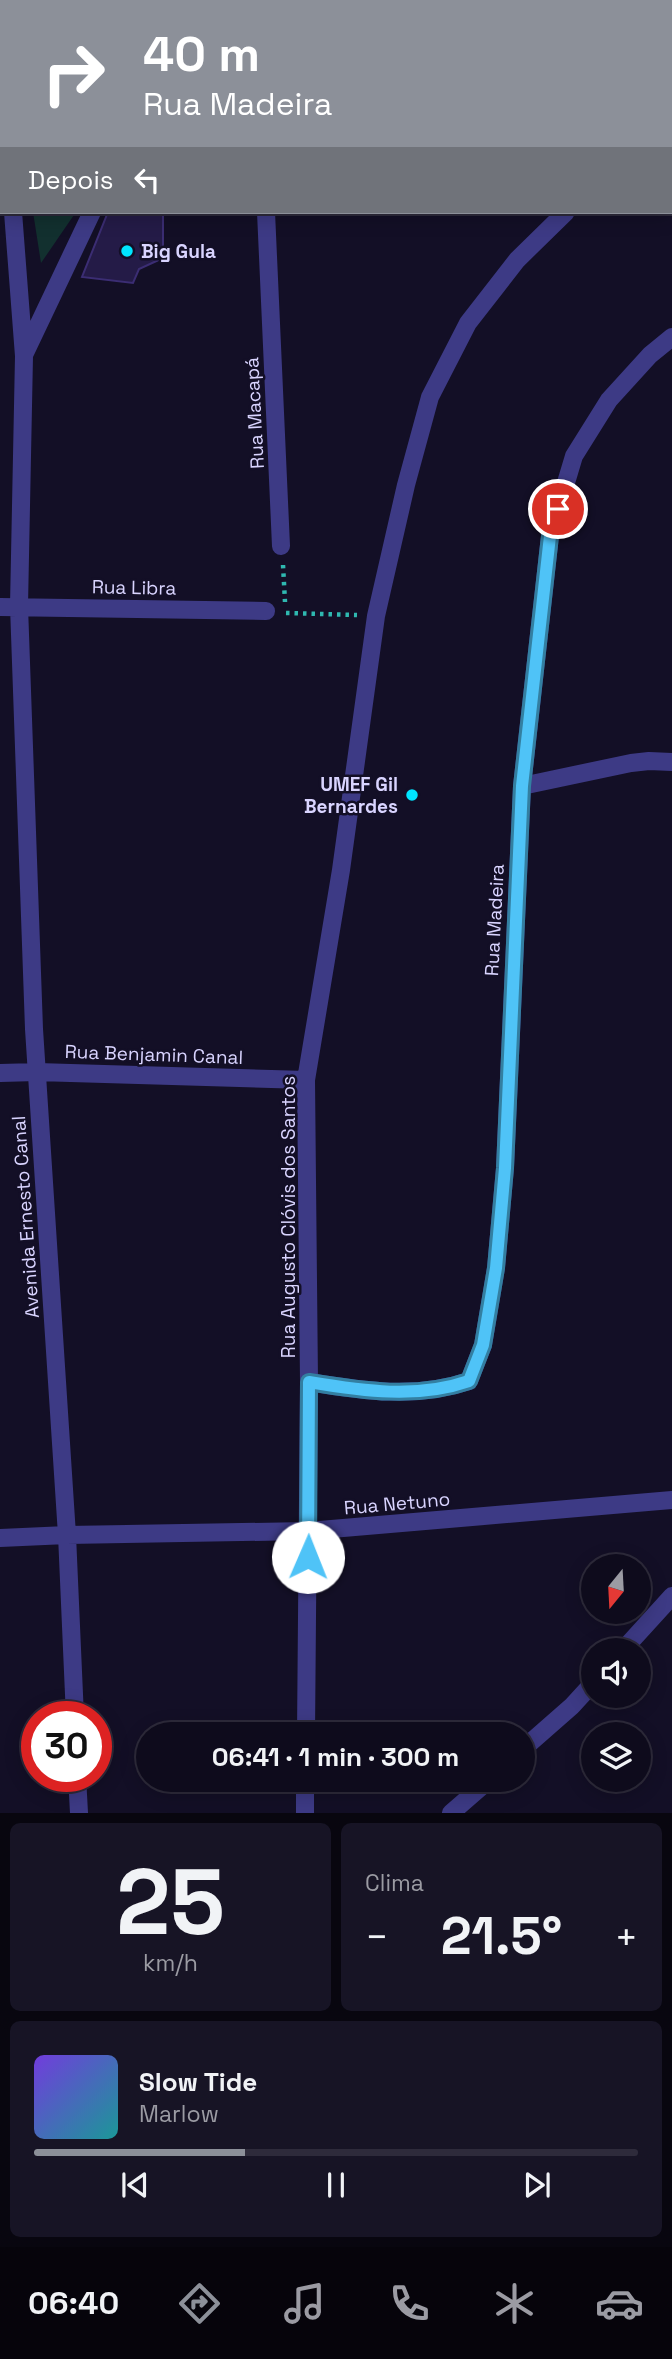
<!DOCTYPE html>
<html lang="pt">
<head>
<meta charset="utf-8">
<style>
	:root { --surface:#0e0b1c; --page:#171425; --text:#f1f3f6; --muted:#9b9ba3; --line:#2e2b3b; --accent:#8c9099 }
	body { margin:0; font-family:"Space Grotesk",sans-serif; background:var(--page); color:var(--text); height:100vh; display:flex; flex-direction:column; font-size:26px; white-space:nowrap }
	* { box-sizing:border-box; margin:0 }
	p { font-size:23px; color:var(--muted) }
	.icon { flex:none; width:38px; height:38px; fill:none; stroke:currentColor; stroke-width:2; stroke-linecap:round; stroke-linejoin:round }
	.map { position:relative; height:1813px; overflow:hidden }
	.drawer { display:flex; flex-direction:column; gap:10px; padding:10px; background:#08060f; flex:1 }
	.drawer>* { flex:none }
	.hud { position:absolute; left:0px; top:0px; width:672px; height:214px; box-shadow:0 4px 18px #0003,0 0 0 2px var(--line); background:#8c9099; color:#fff; overflow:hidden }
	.needle { width:46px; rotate:198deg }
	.tools { position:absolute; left:581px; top:1554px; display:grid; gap:14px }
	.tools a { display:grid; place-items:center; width:70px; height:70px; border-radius:50%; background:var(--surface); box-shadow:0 4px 18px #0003,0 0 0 2px var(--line); font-size:35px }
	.speed { position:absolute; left:21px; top:1701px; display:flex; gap:14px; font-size:35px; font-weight:700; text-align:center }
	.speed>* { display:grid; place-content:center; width:91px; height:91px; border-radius:50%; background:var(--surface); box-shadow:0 4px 18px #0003,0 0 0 2px var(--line); line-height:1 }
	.speed .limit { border:10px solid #d22; background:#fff; color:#111 }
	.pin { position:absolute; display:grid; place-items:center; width:60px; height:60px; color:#fff; margin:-30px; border:4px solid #fff; border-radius:50%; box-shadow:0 2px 7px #0007 }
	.me { position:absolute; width:77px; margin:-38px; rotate:1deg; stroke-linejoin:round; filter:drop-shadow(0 0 5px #0008) }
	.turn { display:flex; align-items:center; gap:24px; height:147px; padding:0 28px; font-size:32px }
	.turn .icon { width:91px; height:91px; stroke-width:2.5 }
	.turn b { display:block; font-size:49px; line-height:60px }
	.then { display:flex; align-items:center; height:66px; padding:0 28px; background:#0003; gap:14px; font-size:26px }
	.big { font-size:52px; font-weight:600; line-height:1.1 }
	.drawer .widget { flex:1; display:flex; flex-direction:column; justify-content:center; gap:10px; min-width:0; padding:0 24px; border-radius:10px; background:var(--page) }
	.drawer .dial { align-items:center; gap:0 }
	.dial b { font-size:91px; line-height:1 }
	.song { display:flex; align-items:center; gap:21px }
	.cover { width:84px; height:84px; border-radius:10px; background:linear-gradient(135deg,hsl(260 70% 55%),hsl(180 70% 35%)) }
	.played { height:7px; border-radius:4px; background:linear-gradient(90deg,var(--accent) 35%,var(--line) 35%) }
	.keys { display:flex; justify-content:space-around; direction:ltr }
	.heat { display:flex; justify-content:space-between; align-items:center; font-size:38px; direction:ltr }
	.drawer .tiles { flex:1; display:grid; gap:10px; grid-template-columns:1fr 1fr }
	.widget:last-child { grid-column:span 2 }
	.trip { position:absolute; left:136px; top:1722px; width:399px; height:70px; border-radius:35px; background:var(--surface); box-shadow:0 4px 18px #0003,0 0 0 2px var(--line); font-weight:600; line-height:70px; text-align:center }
	.tabs { display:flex; height:112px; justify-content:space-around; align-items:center; background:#06040b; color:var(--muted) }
	.tabs .icon { width:49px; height:49px }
	.tabs .selected { color:var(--accent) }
	.tabs b { font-size:32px; color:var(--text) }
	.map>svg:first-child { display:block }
	.green { fill:#12302f }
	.building { fill:#241b47; stroke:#3b2d73; stroke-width:2 }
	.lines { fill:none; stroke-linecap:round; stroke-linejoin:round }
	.path { stroke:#2fb8b0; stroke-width:4.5; stroke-dasharray:3.5 5; stroke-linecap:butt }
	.minor { stroke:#3d3a85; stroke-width:18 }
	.route-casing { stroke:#337fa1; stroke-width:18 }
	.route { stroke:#4fc3f7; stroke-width:12 }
	.poi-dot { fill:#00e5ff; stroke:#130f26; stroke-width:2.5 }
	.labels { text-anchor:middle; stroke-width:5; stroke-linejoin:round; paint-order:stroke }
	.poi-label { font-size:19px; font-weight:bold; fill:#d9d4ff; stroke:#130f26; text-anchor:start }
	.street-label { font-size:19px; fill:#d9d4ff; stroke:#130f26 }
</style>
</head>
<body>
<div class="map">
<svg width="672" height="1813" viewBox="0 0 672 1813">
	<rect width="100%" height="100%" fill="#130f26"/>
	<path class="green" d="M 33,212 L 76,212 L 41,263 Z"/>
	<path class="building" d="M 108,212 L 163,212 L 163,258 L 139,269 L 133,283 L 82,277 Z"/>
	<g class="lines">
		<path class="path" d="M 283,565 L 285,602
			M 286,613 L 357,615"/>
		<path class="minor" d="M 14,0 L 14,2
			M 257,0 L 257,2
			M 507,0 L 507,2
			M 198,2 L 199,0
			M 670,90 L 672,88
			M 0,191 L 2,191
			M 670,194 L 672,195
			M 13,212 L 24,356 L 19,606 L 34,1029 L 67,1535 L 75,1717
			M 266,212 L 281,546
			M 25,353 L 92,212
			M 0,607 L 266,611
			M 522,786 L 631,763 L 649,761 L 672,762
			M 0,1073 L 37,1072 L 306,1080
			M 309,1382 C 363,1391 417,1399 469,1381 L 483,1345 L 496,1268 L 505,1168 L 522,786 L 550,536 L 574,456 L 609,400 L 650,355 L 672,337
			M 0,1538 L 67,1535 L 308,1531 L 672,1500
			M 623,1650 L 672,1596
			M 306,1734 L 309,1382 L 306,1080 L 341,870 L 376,616 L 406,485 L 430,397 L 468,323 L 517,260 L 566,212
			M 523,1749 L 572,1706 L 593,1683
			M 77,1776 L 79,1813
			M 305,1813 L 305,1780
			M 451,1813 L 489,1780"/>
	</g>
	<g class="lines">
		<defs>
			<path id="route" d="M 308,1557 L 309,1382 C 363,1391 417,1399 469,1381 L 483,1345 L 496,1268 L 505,1168 L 522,786 L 550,536 L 558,509"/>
		</defs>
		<use href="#route" class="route-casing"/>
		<use href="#route" class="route"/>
	</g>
	<g class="poi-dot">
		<circle cx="127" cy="251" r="7"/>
		<circle cx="412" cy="795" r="7"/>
	</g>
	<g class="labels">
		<g class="poi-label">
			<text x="141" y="258">Big Gula</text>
			<text x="398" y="791" text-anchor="end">UMEF Gil<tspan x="398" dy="22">Bernardes</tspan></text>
		</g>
		<g class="street-label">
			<text transform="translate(254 413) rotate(-93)" y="7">Rua Macapá</text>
			<text transform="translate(134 587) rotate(1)" y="7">Rua Libra</text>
			<text transform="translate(494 920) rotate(-87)" y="7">Rua Madeira</text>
			<text transform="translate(154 1054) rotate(2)" y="7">Rua Benjamin Canal</text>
			<text transform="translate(25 1217) rotate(-94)" y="7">Avenida Ernesto Canal</text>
			<text transform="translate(288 1217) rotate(-90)" y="7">Rua Augusto Clóvis dos Santos</text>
			<text transform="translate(397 1503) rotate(-5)" y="7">Rua Netuno</text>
		</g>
	</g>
</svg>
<div class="tools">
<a><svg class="needle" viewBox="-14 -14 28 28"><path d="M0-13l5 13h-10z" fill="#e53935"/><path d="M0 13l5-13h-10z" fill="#9b9ba3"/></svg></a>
<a><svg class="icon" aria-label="sound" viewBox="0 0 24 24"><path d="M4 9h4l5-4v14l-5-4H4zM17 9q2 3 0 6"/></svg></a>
<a><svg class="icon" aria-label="layers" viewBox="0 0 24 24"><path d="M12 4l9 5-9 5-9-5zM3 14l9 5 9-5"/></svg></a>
</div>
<div class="speed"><div class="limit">30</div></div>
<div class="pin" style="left:558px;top:509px;background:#d93025"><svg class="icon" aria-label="arrive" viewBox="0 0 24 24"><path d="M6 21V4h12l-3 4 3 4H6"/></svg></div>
<svg class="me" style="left:308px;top:1557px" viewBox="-20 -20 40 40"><circle r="19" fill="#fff"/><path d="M0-13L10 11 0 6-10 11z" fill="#4fc3f7"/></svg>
<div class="trip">06:41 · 1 min · 300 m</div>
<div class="hud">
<div class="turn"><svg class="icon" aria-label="right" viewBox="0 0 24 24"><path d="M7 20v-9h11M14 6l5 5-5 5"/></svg><div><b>40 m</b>Rua Madeira</div></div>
<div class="then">Depois<svg class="icon" aria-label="left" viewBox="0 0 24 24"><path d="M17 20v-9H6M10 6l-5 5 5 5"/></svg></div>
</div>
</div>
<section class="drawer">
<div class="tiles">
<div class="widget dial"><b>25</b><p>km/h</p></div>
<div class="widget"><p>Clima</p>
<div class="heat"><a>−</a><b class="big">21.5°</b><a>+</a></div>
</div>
<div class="widget">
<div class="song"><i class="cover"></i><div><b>Slow Tide</b><p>Marlow</p></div></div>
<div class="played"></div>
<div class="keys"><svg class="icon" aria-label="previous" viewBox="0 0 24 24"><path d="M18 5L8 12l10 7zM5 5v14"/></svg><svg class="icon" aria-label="pause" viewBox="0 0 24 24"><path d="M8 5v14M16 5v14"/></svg><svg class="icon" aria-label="next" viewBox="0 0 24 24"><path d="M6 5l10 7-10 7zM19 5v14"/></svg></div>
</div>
</div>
</section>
<nav class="tabs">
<b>06:40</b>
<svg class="icon selected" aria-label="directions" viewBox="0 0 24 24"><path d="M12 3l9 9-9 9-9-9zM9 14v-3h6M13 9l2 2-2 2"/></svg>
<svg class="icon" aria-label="music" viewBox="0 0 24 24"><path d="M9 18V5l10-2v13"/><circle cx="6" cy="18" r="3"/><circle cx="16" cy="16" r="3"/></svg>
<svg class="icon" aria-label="phone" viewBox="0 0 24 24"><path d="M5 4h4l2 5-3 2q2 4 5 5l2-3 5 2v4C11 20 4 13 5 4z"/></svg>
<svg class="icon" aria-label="climate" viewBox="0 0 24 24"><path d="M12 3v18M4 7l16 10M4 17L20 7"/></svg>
<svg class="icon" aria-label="car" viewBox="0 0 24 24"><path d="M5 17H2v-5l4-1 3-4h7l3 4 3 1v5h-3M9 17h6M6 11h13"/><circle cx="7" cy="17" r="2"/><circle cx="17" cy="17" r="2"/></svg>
</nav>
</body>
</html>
